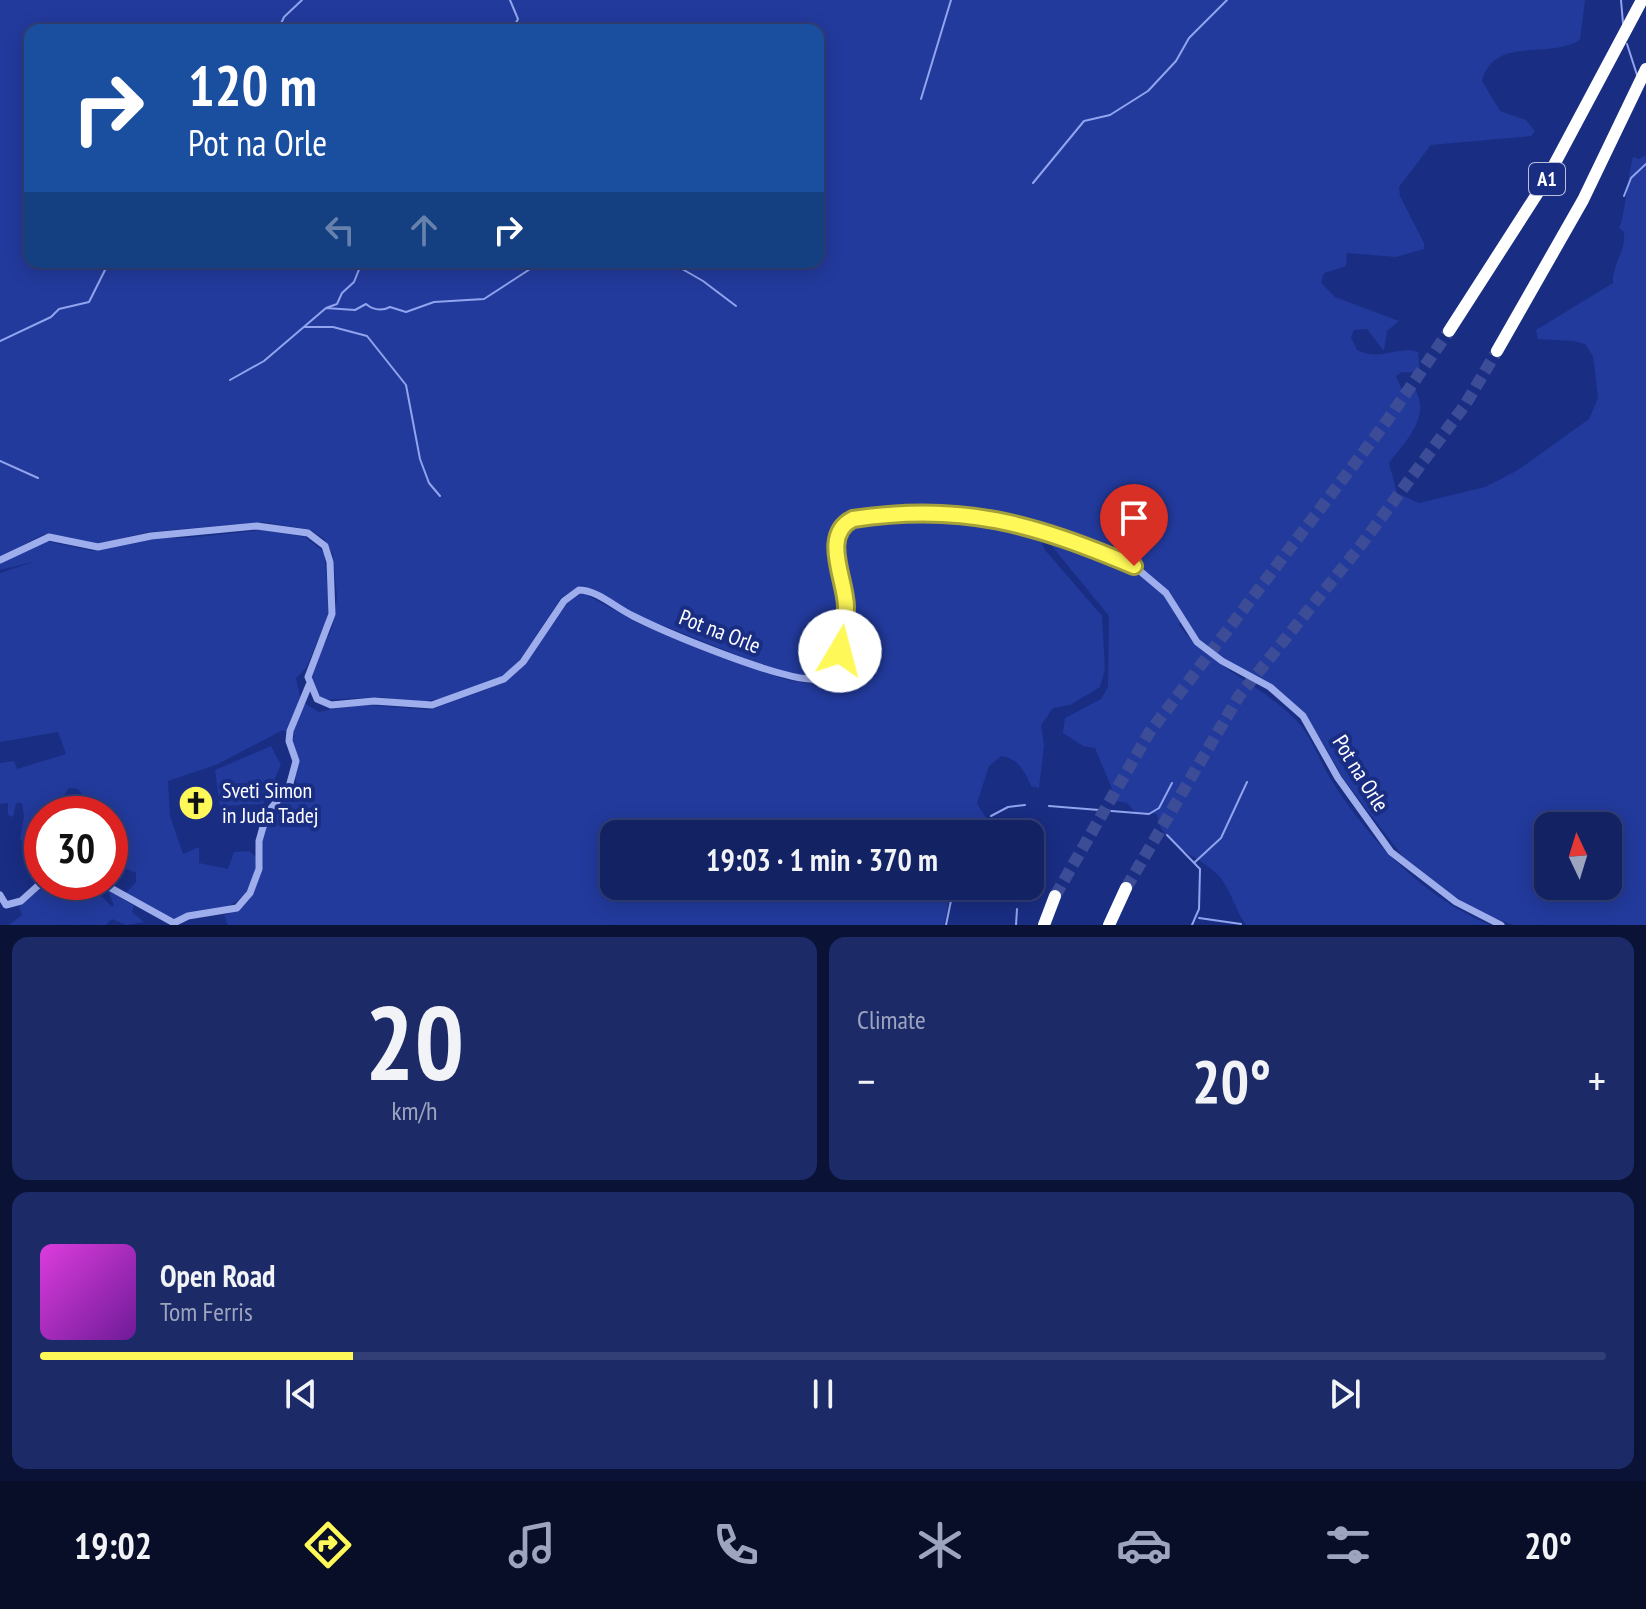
<!DOCTYPE html>
<html lang="en">
<head>
<meta charset="utf-8">
<style>
	:root { --surface:#132262; --page:#1c2a68; --text:#f1f3f6; --muted:#9da4be; --line:#323f77; --accent:#fef859 }
	body { margin:0; font-family:"PT Sans Narrow",sans-serif; background:var(--page); color:var(--text); height:100vh; display:flex; flex-direction:column; font-size:30px; white-space:nowrap }
	* { box-sizing:border-box; margin:0 }
	p { font-size:26px; color:var(--muted) }
	.icon { flex:none; width:44px; height:44px; fill:none; stroke:currentColor; stroke-width:2; stroke-linecap:round; stroke-linejoin:round }
	.map { position:relative; height:925px; overflow:hidden }
	.drawer { display:flex; flex-direction:column; gap:12px; padding:12px; background:#0a1336; flex:1 }
	.drawer>* { flex:none }
	.top-card { position:absolute; left:24px; top:24px; width:800px; height:244px; border-radius:16px; box-shadow:0 4px 20px #0003,0 0 0 2px var(--line); background:#1a4fa0; color:#fff; overflow:hidden }
	.needle { width:52px; rotate:356deg }
	.buttons { position:absolute; left:1534px; top:812px; display:grid; gap:16px }
	.buttons a { display:grid; place-items:center; width:88px; height:88px; border-radius:16px; background:var(--surface); box-shadow:0 4px 20px #0003,0 0 0 2px var(--line); font-size:40px }
	.speed { position:absolute; left:24px; top:796px; display:flex; gap:16px; font-size:40px; font-weight:700; text-align:center }
	.speed>* { display:grid; place-content:center; width:104px; height:104px; border-radius:50%; background:var(--surface); box-shadow:0 4px 20px #0003,0 0 0 2px var(--line); line-height:1 }
	.speed .limit { border:12px solid #d22; background:#fff; color:#111 }
	.pin { position:absolute; display:grid; place-items:center; width:68px; height:68px; color:#fff; margin:-82px -34px; border-radius:50% 50% 50% 0; rotate:-45deg; box-shadow:0 0 8px #0007 }
	.pin .icon { rotate:45deg }
	.me { position:absolute; width:88px; margin:-44px; rotate:8deg; stroke-linejoin:round; filter:drop-shadow(0 0 6px #0008) }
	.turn { display:flex; align-items:center; gap:28px; height:168px; padding:0 32px; font-size:36px }
	.turn .icon { width:104px; height:104px; stroke-width:2.5 }
	.turn b { display:block; font-size:56px; line-height:68px }
	.lanes { display:flex; align-items:center; height:76px; padding:0 32px; background:#0003; justify-content:center; gap:40px; direction:ltr }
	.lanes .off { opacity:.35 }
	.big { font-size:60px; font-weight:800; line-height:1.1 }
	.drawer .card { flex:1; display:flex; flex-direction:column; justify-content:center; gap:12px; min-width:0; padding:0 28px; border-radius:16px; background:var(--page) }
	.drawer .dial { align-items:center; gap:0 }
	.dial b { font-size:104px; line-height:1 }
	.song { display:flex; align-items:center; gap:24px }
	.cover { width:96px; height:96px; border-radius:12px; background:linear-gradient(135deg,hsl(300 70% 55%),hsl(280 70% 35%)) }
	.played { height:8px; border-radius:4px; background:linear-gradient(90deg,var(--accent) 20%,var(--line) 20%) }
	.keys { display:flex; justify-content:space-around; direction:ltr }
	.heat { display:flex; justify-content:space-between; align-items:center; font-size:44px; direction:ltr }
	.drawer .tiles { flex:1; display:grid; gap:12px; grid-template-columns:1fr 1fr }
	.card:last-child { grid-column:span 2 }
	.trip { position:absolute; left:600px; top:820px; width:444px; height:80px; border-radius:16px; background:var(--surface); box-shadow:0 4px 20px #0003,0 0 0 2px var(--line); font-weight:800; line-height:80px; text-align:center }
	.tabs { display:flex; height:128px; justify-content:space-around; align-items:center; background:#080e27; color:var(--muted) }
	.tabs .icon { width:56px; height:56px }
	.tabs .active { color:var(--accent) }
	.tabs b { font-size:36px; color:var(--text) }
	.map>svg:first-child { display:block }
	.green { fill:#223a9c; fill-rule:evenodd }
	.lines { fill:none; stroke-linecap:round; stroke-linejoin:round }
	.stream { stroke:#91a4ee; stroke-width:2 }
	.highway-tunnel { stroke:#3c4c96; stroke-width:12; stroke-dasharray:12 6; stroke-linecap:butt }
	.street { stroke:#9eadeb; stroke-width:7 }
	.highway { stroke:#fff; stroke-width:12 }
	.route-casing { stroke:#a5a13a; stroke-width:20 }
	.route { stroke:#fef859; stroke-width:14 }
	.labels { text-anchor:middle; stroke-width:8; stroke-linejoin:round; paint-order:stroke }
	.shield { fill:#192d83; stroke:#bac0da; stroke-width:2 }
	.shield-label { font-size:20px; font-weight:bold; fill:#fff }
	.street-label { font-size:22px; fill:#fff; stroke:#192d83 }
	.poi-label { font-size:22px; fill:#fff; stroke:#192d83; text-anchor:start }
</style>
</head>
<body>
<div class="map">
<svg width="1646" height="925" viewBox="0 0 1646 925">
	<rect width="100%" height="100%" fill="#192d83"/>
	<path class="green" d="M 0,0 L 1585,0 L 1580,40 C 1548,60 1494,35 1482,81 L 1500,111 L 1526,120 L 1535,131 L 1531,136 L 1431,145 L 1399,187 L 1400,196 L 1424,243 L 1424,249 L 1396,257 L 1347,253 L 1346,266 L 1324,273 L 1321,283 L 1335,297 L 1399,321 L 1387,331 L 1384,351 L 1367,329 L 1354,330 L 1351,337 L 1357,350 C 1381,362 1398,345 1418,352 L 1420,373 L 1402,372 L 1396,376 L 1401,388 L 1416,391 C 1430,418 1405,442 1389,463 L 1397,493 L 1419,503 L 1485,487 L 1518,470 L 1589,419 L 1598,398 L 1593,356 L 1585,344 L 1574,341 L 1538,339 L 1536,330 L 1613,283 C 1612,264 1626,252 1624,232 L 1619,228 C 1626,213 1627,178 1633,157 L 1639,159 L 1646,155 L 1646,925 L 1513,925 L 1481,913 L 1454,896 L 1403,857 L 1344,780 L 1321,739 L 1301,716 L 1279,695 L 1204,645 L 1186,621 L 1178,624 C 1209,667 1260,683 1296,720 C 1314,739 1319,762 1333,783 C 1372,843 1423,897 1490,925 L 1246,925 C 1235,910 1231,889 1218,875 C 1200,856 1159,845 1157,814 L 1135,812 L 1127,803 L 1117,801 L 1095,748 L 1083,746 L 1063,733 L 1065,718 L 1101,699 L 1108,687 L 1109,616 L 1047,540 L 1068,547 L 1071,540 L 1027,521 L 942,507 L 845,518 L 836,529 L 832,543 L 844,600 L 842,626 L 829,667 L 816,676 L 785,674 L 642,617 L 582,585 L 561,598 L 517,664 L 501,678 L 439,699 L 413,703 L 381,697 L 320,700 L 312,684 L 311,672 L 332,628 L 337,598 L 333,555 L 324,539 L 311,530 L 263,522 L 148,532 L 98,544 L 44,534 L 0,557 ZM 30,30 L 818,30 L 818,262 L 30,262 ZM 1548,826 L 1608,826 L 1608,886 L 1548,886 Z
		M 941,514 L 983,519 L 1018,528 L 1026,536 L 1040,539 L 1045,550 L 1102,616 L 1105,669 L 1100,687 L 1070,705 L 1053,708 L 1041,725 L 1044,745 L 1039,788 L 1031,786 C 1025,772 1018,758 1001,756 L 989,766 L 977,803 L 986,818 L 975,834 L 614,834 L 614,886 L 952,886 L 944,925 L 228,925 L 224,915 C 275,903 250,846 270,813 C 277,800 287,795 297,787 L 290,741 L 295,736 L 283,730 L 216,765 L 168,781 L 170,816 L 183,854 L 199,847 L 199,863 L 228,869 L 234,852 L 249,851 L 256,857 C 258,907 211,917 170,920 L 126,893 L 136,882 L 136,873 L 122,867 L 110,874 L 110,814 L 88,814 L 91,805 L 78,789 L 69,788 L 52,814 L 42,814 L 42,839 L 35,846 L 20,840 L 24,816 L 22,803 L 16,803 L 13,817 L 8,815 L 8,803 L 0,804 L 0,763 L 14,761 L 17,769 L 66,754 L 58,732 L 0,742 L 0,573 L 33,562 L 0,570 L 0,564 L 46,541 L 93,551 L 153,538 L 187,538 L 262,530 L 305,537 L 324,552 L 330,612 L 306,668 L 296,678 L 301,701 L 319,712 L 355,704 L 430,710 L 504,683 L 522,667 L 568,602 L 583,593 L 638,623 L 784,679 C 824,689 835,679 845,641 C 848,629 851,616 851,604 C 850,574 832,554 847,526 L 868,520 Z
		M 271,746 L 281,765 L 263,804 L 220,806 L 215,770 Z
		M 45,882 L 88,882 L 112,907 L 114,905 L 107,889 L 134,906 L 132,912 L 144,922 L 126,925 L 112,919 L 106,925 L 9,925 L 22,915 L 19,907 Z"/>
	<g class="lines">
		<path class="stream" d="M 510,0 L 518,19 L 512,30
			M 1621,0 L 1623,23
			M 278,30 L 284,17 L 302,0
			M 1627,44 L 1637,75
			M 921,99 L 951,0
			M 1033,183 L 1084,121 L 1110,115 L 1148,91 L 1176,61 L 1189,38 L 1227,0
			M 1624,196 L 1631,178 L 1646,164
			M 670,262 L 703,281 L 736,306
			M 326,308 L 355,310 L 366,304 C 373,310 382,311 390,307 L 406,312 L 434,302 L 484,299 L 541,262
			M 305,327 L 333,327 L 367,336 L 406,385 L 420,459 L 429,483 L 440,496
			M 0,341 L 51,317 L 59,309 L 89,302 L 109,262
			M 230,380 L 264,361 L 326,308 L 337,304 L 342,293 L 354,282 L 362,262
			M 0,461 L 38,478
			M 1049,806 L 1149,814 L 1159,808 L 1172,783
			M 991,816 L 1008,807 L 1025,805
			M 977,834 L 987,820
			M 1167,835 L 1200,869 L 1199,909 L 1192,925
			M 1195,862 L 1221,838 L 1247,782
			M 1199,918 L 1241,924
			M 946,925 L 954,886
			M 1016,925 L 1017,909"/>
		<path class="highway-tunnel" d="M 1126,888 L 1239,696 L 1361,545 L 1465,405 L 1497,351
			M 1055,896 L 1149,733 L 1384,425 L 1449,331"/>
		<path class="street" d="M 0,560 L 49,537 L 98,547 L 151,536 L 257,526 L 308,533 L 325,546 L 330,562 L 332,614 L 308,677 L 317,699 L 331,705 L 374,701 L 432,705 L 504,679 L 523,662 L 564,601 L 579,590 C 597,590 616,608 633,616 C 667,633 786,683 818,679 C 880,639 816,562 846,523 L 868,517 L 940,512 L 974,514 L 1004,520 L 1134,566 L 1166,593 L 1197,642 L 1222,661 L 1270,687 L 1303,716 L 1338,778 L 1391,852 L 1456,902 L 1501,925
			M 100,882 L 174,923 L 188,916 L 237,908 L 250,893 L 259,869 L 259,841 L 267,813 L 289,787 L 296,761 L 289,741 L 290,731 L 309,685
			M 0,895 L 6,905 L 21,901 L 42,882"/>
		<path class="highway" d="M 1449,331 L 1546,180 L 1642,0
			M 1497,351 L 1583,200 L 1646,69
			M 1044,925 L 1055,896
			M 1109,925 L 1126,888"/>
	</g>
	<g class="lines">
		<defs>
			<path id="route" d="M 840,651 C 844,637 846,622 846,607 C 846,580 820,535 853,519 C 962,502 1034,524 1134,566"/>
		</defs>
		<use href="#route" class="route-casing"/>
		<use href="#route" class="route"/>
	</g>
	<defs>
		<symbol id="church-disc" viewBox="-11 -11 22 22"><circle r="9.5" fill="#fef859" stroke="#192d83"/><path d="M-1.2-6h2.4v3.5h3.3v2.4h-3.3V6h-2.4V-.1h-3.3v-2.4h3.3Z" fill="#111"/></symbol>
	</defs>
	<g fill-rule="evenodd">
		<use href="#church-disc" x="176" y="783" width="40" height="40"/>
	</g>
	<g class="labels">
		<rect class="shield" x="1529" y="163" width="36" height="32" rx="6"/>
		<g class="shield-label">
			<text x="1547" y="186">A1</text>
		</g>
		<g class="street-label">
			<text transform="translate(720 631) rotate(21)" y="8">Pot na Orle</text>
			<text transform="translate(1361 773) rotate(58)" y="8">Pot na Orle</text>
		</g>
		<g class="poi-label">
			<text x="222" y="798">Sveti Simon<tspan x="222" dy="25">in Juda Tadej</tspan></text>
		</g>
	</g>
</svg>
<div class="buttons">
<a><svg class="needle" viewBox="-14 -14 28 28"><path d="M0-13l5 13h-10z" fill="#e53935"/><path d="M0 13l5-13h-10z" fill="#9da4be"/></svg></a>
</div>
<div class="speed"><div class="limit">30</div></div>
<div class="pin" style="left:1134px;top:566px;background:#d93025"><svg class="icon" aria-label="arrive" viewBox="0 0 24 24"><path d="M6 21V4h12l-3 4 3 4H6"/></svg></div>
<svg class="me" style="left:840px;top:651px" viewBox="-20 -20 40 40"><circle r="19" fill="#fff"/><path d="M0-13L10 11 0 6-10 11z" fill="#fef859"/></svg>
<div class="trip">19:03 · 1 min · 370 m</div>
<div class="top-card">
<div class="turn"><svg class="icon" aria-label="right" viewBox="0 0 24 24"><path d="M7 20v-9h11M14 6l5 5-5 5"/></svg><div><b>120 m</b>Pot na Orle</div></div>
<div class="lanes"><svg class="icon off" aria-label="left" viewBox="0 0 24 24"><path d="M17 20v-9H6M10 6l-5 5 5 5"/></svg><svg class="icon off" aria-label="ahead" viewBox="0 0 24 24"><path d="M12 20V5M6 11l6-6 6 6"/></svg><svg class="icon" aria-label="right" viewBox="0 0 24 24"><path d="M7 20v-9h11M14 6l5 5-5 5"/></svg></div>
</div>
</div>
<section class="drawer">
<div class="tiles">
<div class="card dial"><b>20</b><p>km/h</p></div>
<div class="card"><p>Climate</p>
<div class="heat"><a>−</a><b class="big">20°</b><a>+</a></div>
</div>
<div class="card">
<div class="song"><i class="cover"></i><div><b>Open Road</b><p>Tom Ferris</p></div></div>
<div class="played"></div>
<div class="keys"><svg class="icon" aria-label="previous" viewBox="0 0 24 24"><path d="M18 5L8 12l10 7zM5 5v14"/></svg><svg class="icon" aria-label="pause" viewBox="0 0 24 24"><path d="M8 5v14M16 5v14"/></svg><svg class="icon" aria-label="next" viewBox="0 0 24 24"><path d="M6 5l10 7-10 7zM19 5v14"/></svg></div>
</div>
</div>
</section>
<nav class="tabs">
<b>19:02</b>
<svg class="icon active" aria-label="directions" viewBox="0 0 24 24"><path d="M12 3l9 9-9 9-9-9zM9 14v-3h6M13 9l2 2-2 2"/></svg>
<svg class="icon" aria-label="music" viewBox="0 0 24 24"><path d="M9 18V5l10-2v13"/><circle cx="6" cy="18" r="3"/><circle cx="16" cy="16" r="3"/></svg>
<svg class="icon" aria-label="phone" viewBox="0 0 24 24"><path d="M5 4h4l2 5-3 2q2 4 5 5l2-3 5 2v4C11 20 4 13 5 4z"/></svg>
<svg class="icon" aria-label="climate" viewBox="0 0 24 24"><path d="M12 3v18M4 7l16 10M4 17L20 7"/></svg>
<svg class="icon" aria-label="car" viewBox="0 0 24 24"><path d="M5 17H2v-5l4-1 3-4h7l3 4 3 1v5h-3M9 17h6M6 11h13"/><circle cx="7" cy="17" r="2"/><circle cx="17" cy="17" r="2"/></svg>
<svg class="icon" aria-label="filters" viewBox="0 0 24 24"><path d="M4 7h16M4 17h16"/><circle cx="9" cy="7" r="2"/><circle cx="15" cy="17" r="2"/></svg>
<b>20°</b>
</nav>
</body>
</html>
